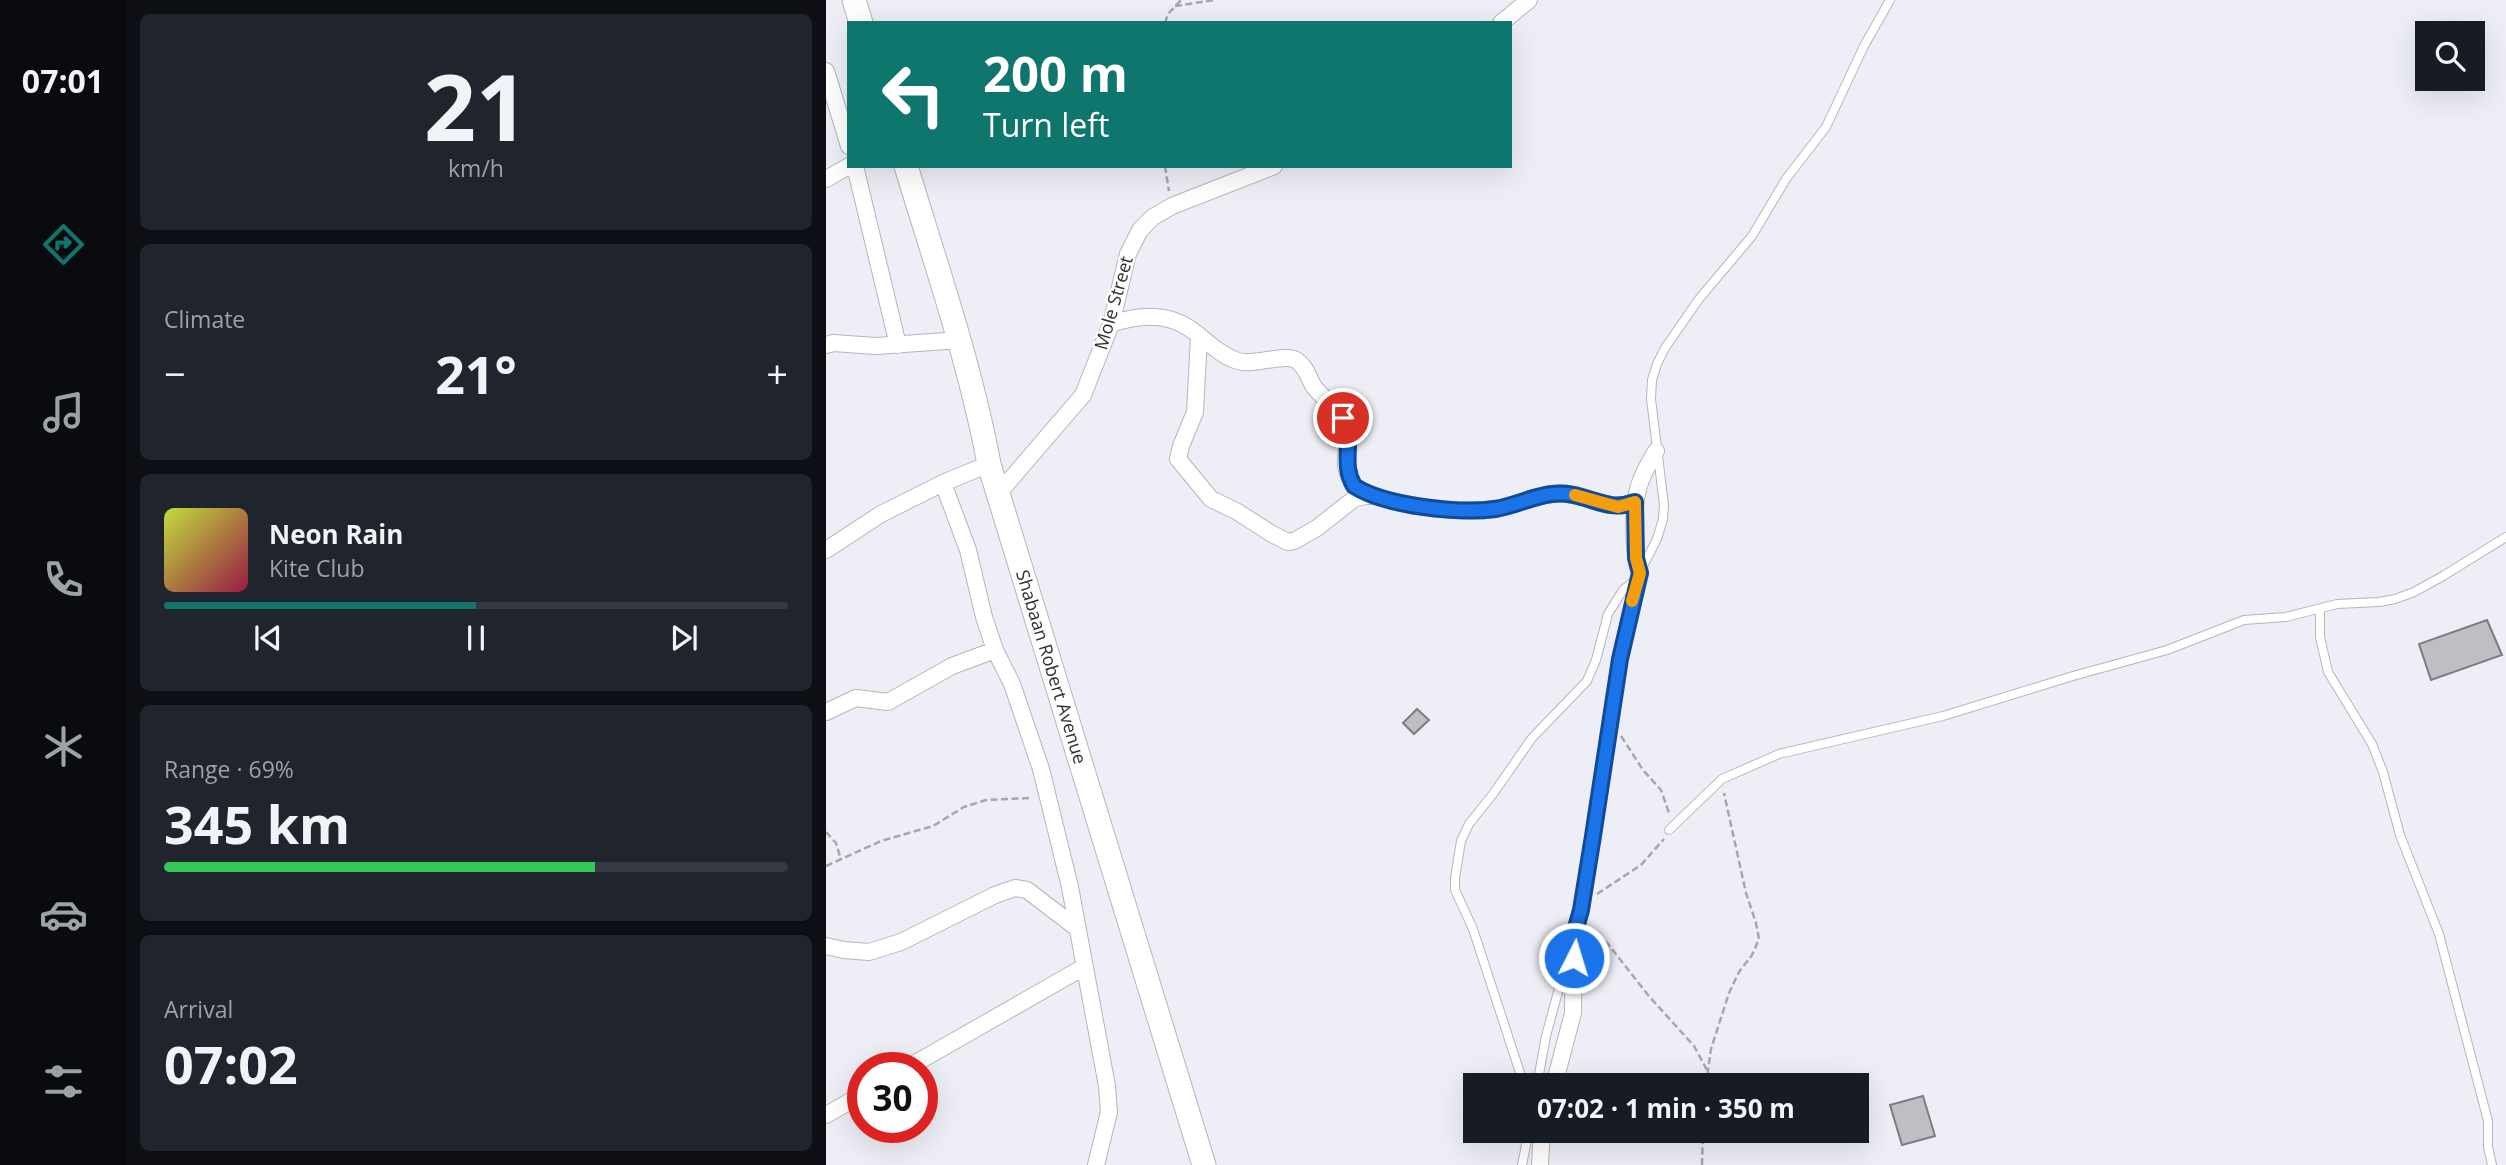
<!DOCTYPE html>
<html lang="en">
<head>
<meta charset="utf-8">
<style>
	:root { --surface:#171b24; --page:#20242c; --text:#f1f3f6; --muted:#9ea1a6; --line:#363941; --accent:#0f766e }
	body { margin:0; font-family:"Open Sans",sans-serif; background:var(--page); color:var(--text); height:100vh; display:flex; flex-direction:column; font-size:26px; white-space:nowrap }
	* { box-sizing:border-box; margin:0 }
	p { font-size:23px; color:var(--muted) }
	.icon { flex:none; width:38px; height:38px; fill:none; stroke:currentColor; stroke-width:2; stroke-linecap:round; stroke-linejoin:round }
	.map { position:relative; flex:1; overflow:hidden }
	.side { display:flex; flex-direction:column; gap:14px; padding:14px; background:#0d0f14; width:700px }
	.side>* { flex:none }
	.banner { position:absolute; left:21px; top:21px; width:665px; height:147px; border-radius:0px; box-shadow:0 7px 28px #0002; background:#0f766e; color:#fff; overflow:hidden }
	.controls { position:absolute; left:1589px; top:21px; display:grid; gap:14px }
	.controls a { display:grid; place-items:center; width:70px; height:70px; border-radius:0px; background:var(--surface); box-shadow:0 7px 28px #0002; font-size:35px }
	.speed { position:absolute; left:21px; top:1052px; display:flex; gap:14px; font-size:35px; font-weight:700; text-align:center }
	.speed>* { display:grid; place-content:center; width:91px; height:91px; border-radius:50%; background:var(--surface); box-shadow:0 7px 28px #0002; line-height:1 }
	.speed .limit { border:10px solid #d22; background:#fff; color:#111 }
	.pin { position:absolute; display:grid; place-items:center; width:60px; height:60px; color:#fff; margin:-30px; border:4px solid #fff; border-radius:50%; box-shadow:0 2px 7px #0007 }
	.me { position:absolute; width:77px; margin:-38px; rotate:5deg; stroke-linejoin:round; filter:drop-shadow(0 0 5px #0008) }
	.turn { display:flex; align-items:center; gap:24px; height:147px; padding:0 21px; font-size:32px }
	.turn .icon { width:91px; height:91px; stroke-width:2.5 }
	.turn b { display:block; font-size:49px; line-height:60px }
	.big { font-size:52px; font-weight:700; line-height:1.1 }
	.side .card { flex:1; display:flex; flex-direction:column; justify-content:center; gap:10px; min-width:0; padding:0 24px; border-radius:10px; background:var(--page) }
	.side .dial { align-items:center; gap:0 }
	.dial b { font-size:91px; line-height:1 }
	.song { display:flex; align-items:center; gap:21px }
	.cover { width:84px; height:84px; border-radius:10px; background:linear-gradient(135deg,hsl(70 70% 55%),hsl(340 70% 35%)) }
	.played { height:7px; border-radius:4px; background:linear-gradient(90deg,var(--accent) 50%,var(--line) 50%) }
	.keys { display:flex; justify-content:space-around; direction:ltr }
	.heat { display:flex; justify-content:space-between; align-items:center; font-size:38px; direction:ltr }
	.charge { height:10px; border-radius:5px; background:linear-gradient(90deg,#34c759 69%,var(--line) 0) }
	.trip { position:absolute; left:637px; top:1073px; width:406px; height:70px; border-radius:0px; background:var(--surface); box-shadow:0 7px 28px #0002; font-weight:700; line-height:70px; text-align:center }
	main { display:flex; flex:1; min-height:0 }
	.tab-bar { display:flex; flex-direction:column; width:126px; justify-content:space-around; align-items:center; background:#090b0e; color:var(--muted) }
	.tab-bar .icon { width:49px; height:49px }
	.tab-bar .active { color:var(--accent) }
	.tab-bar b { font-size:32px; color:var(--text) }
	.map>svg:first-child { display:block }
	.building { fill:#c0bec4; stroke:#7e7b81; stroke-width:2 }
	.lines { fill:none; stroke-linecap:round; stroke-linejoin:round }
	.lane-casing { stroke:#b5b5bc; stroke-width:10 }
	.street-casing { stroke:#b5b5bc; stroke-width:18 }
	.secondary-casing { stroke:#b5b5bc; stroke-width:25 }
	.path { stroke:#a6a6ac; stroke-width:2.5; stroke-dasharray:7 3.5; stroke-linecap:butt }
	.lane { stroke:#fff; stroke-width:8 }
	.street { stroke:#fff; stroke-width:16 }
	.secondary { stroke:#fff; stroke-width:23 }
	.route-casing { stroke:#114b97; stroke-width:18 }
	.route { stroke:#1a73e8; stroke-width:12 }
	.slow { stroke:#f59e0b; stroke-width:12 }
	.labels { text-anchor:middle; stroke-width:5; stroke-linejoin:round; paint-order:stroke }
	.street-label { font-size:18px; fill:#2e2e31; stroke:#fdfdfe }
</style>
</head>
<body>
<main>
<nav class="tab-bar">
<b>07:01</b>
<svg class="icon active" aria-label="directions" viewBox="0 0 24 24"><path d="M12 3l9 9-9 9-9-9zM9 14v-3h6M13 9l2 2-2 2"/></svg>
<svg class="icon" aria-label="music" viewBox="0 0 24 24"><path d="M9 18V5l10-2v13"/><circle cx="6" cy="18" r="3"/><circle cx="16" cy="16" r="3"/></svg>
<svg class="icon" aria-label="phone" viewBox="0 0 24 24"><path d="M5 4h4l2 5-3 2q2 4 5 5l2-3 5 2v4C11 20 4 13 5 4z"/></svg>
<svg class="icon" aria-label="climate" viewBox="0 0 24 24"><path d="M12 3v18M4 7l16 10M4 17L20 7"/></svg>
<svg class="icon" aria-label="car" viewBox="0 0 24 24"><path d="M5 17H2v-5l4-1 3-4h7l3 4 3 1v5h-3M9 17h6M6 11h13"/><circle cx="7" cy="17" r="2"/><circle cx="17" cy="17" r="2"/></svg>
<svg class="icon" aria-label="filters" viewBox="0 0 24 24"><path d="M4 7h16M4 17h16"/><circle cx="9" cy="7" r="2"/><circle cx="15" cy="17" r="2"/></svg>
</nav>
<section class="side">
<div class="card dial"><b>21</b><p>km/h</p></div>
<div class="card"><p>Climate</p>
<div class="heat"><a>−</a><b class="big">21°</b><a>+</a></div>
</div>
<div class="card">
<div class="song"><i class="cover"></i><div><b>Neon Rain</b><p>Kite Club</p></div></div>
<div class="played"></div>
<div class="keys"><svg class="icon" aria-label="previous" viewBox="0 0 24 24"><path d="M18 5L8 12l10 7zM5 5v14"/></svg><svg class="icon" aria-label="pause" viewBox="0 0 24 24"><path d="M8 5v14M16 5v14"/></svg><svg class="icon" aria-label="next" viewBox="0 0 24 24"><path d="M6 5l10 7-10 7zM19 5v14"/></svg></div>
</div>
<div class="card"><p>Range · 69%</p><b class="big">345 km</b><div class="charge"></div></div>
<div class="card"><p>Arrival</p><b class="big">07:02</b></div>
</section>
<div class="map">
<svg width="1680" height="1165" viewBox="0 0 1680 1165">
	<rect width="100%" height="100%" fill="#eeeff6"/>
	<path class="building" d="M 1661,620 L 1676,655 L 1605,680 L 1593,644 Z
		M 591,709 L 603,720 L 588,734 L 577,723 Z
		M 1097,1096 L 1109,1136 L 1076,1145 L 1064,1105 Z"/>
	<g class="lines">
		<defs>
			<path id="lane" d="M 1494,609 L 1494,637 L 1502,672 L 1546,744 L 1557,772 L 1574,835 L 1613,934 L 1662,1121 L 1662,1147 L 1666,1165
				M 843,830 L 896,779 L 953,754 L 1117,716 L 1247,676 L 1341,650 L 1418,620 L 1460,617 L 1511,604 L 1553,602 L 1569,599 L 1588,592 L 1617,576 L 1680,537
				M 748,936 L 755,910 L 771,814 L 798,639 L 811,578 L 831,539 L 837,519 L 838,505 L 825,399 L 826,380 L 831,364 L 839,348 L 873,299 L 926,236 L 960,179 L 1000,127 L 1038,46 L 1064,0
				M 698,1085 L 647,929 L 629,890 L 629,878 L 635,841 L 643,824 L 667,794 L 706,738 L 761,681 L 770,660 L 782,614 L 797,590 L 811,579
				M 711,1085 L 720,1036 L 742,955
				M 696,1165 L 703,1130"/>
			<path id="street" d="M 675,23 L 703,0
				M 0,71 L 23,146
				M 29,166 L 72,345
				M 0,179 L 23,166
				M 285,324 C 311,315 339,312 363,328 C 379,339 393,355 412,361 C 429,366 458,353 470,360 C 481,367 482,378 488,387 C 497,398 509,407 518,418 C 528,432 518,451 520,466 C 521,473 525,480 528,486 C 559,506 633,514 669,509 C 689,506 707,496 726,494 C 760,490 778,514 809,502
				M 373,336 L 369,412 L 355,446 L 352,459 L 385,499 L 410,511 L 446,534 L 462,542 L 468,541 L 491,528 L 529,498 L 546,495
				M 0,345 L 7,343 L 50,346 L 134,340
				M 117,483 L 142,550 L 158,617 L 169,650 L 186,684 L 215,769 L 244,887 L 281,1086 L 283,1112 L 270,1165
				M 172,494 L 257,395 L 285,324 L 302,254 L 314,230 L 327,217 L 346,206 L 448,166
				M 0,550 L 55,514 L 117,483 L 163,464
				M 814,573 C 807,552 806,508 813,486 C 816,474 824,462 830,451
				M 0,712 L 30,698 L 62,702 L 126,666 L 169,650
				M 0,946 L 18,950 L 43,952 L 75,942 L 169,895 L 189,888 L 201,890 L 252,929
				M 81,1068 L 258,967
				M 728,1085 L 747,1013 L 748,935
				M 0,1115 L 37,1094
				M 714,1165 L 716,1130"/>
			<path id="secondary" d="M 28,0 L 35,23
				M 80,166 C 110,265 144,363 163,464 L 378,1165"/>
		</defs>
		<use href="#lane" class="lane-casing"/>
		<use href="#street" class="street-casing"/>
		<use href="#secondary" class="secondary-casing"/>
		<path class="path" d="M 349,6 L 389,0
			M 339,23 L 342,14 L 355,0
			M 339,166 L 343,191
			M 795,736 L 817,770 L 835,790 L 843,813
			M 0,832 L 10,843 L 15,860
			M 0,866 L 55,841 L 107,826 L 138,807 L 160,800 L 205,798
			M 771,894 L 815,865 L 838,839
			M 763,928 L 782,944 L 822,995 L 868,1046 L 881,1070
			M 880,1085 L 885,1049 L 903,993 L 913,972 L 926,955 L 933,939 L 930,923 L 920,893 L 898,793
			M 876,1165 L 877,1130"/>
		<use href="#lane" class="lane"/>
		<use href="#street" class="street"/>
		<use href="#secondary" class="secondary"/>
	</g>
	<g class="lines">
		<defs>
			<path id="route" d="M 517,418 C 529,441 514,462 528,486 C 559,506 633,514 669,509 C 689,506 707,496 726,494 C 760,490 778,514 809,502 L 810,558 L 814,573 L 794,659 L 767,836 L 755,910 L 748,935 L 748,958"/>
		</defs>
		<use href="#route" class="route-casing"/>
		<use href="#route" class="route"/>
		<path class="slow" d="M 749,495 L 792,507 L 809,502 L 810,558 L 814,573 L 806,601"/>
	</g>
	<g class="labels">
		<g class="street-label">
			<text transform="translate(288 303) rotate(-74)" y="6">Mole Street</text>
			<text transform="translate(225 667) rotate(73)" y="6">Shabaan Robert Avenue</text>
		</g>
	</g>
</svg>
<div class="controls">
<a><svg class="icon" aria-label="search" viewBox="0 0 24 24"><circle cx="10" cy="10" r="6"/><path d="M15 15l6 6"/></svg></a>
</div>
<div class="speed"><div class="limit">30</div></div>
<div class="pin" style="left:517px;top:418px;background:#d93025"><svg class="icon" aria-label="arrive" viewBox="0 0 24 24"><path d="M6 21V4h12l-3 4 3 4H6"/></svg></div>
<svg class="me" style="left:748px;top:958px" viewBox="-20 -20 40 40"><circle r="17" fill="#1a73e8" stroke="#fff" stroke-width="3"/><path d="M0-11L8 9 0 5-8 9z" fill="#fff"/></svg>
<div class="trip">07:02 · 1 min · 350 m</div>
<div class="banner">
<div class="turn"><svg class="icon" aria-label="left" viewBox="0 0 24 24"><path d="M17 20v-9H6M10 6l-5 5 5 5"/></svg><div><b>200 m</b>Turn left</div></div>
</div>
</div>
</main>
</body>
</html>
